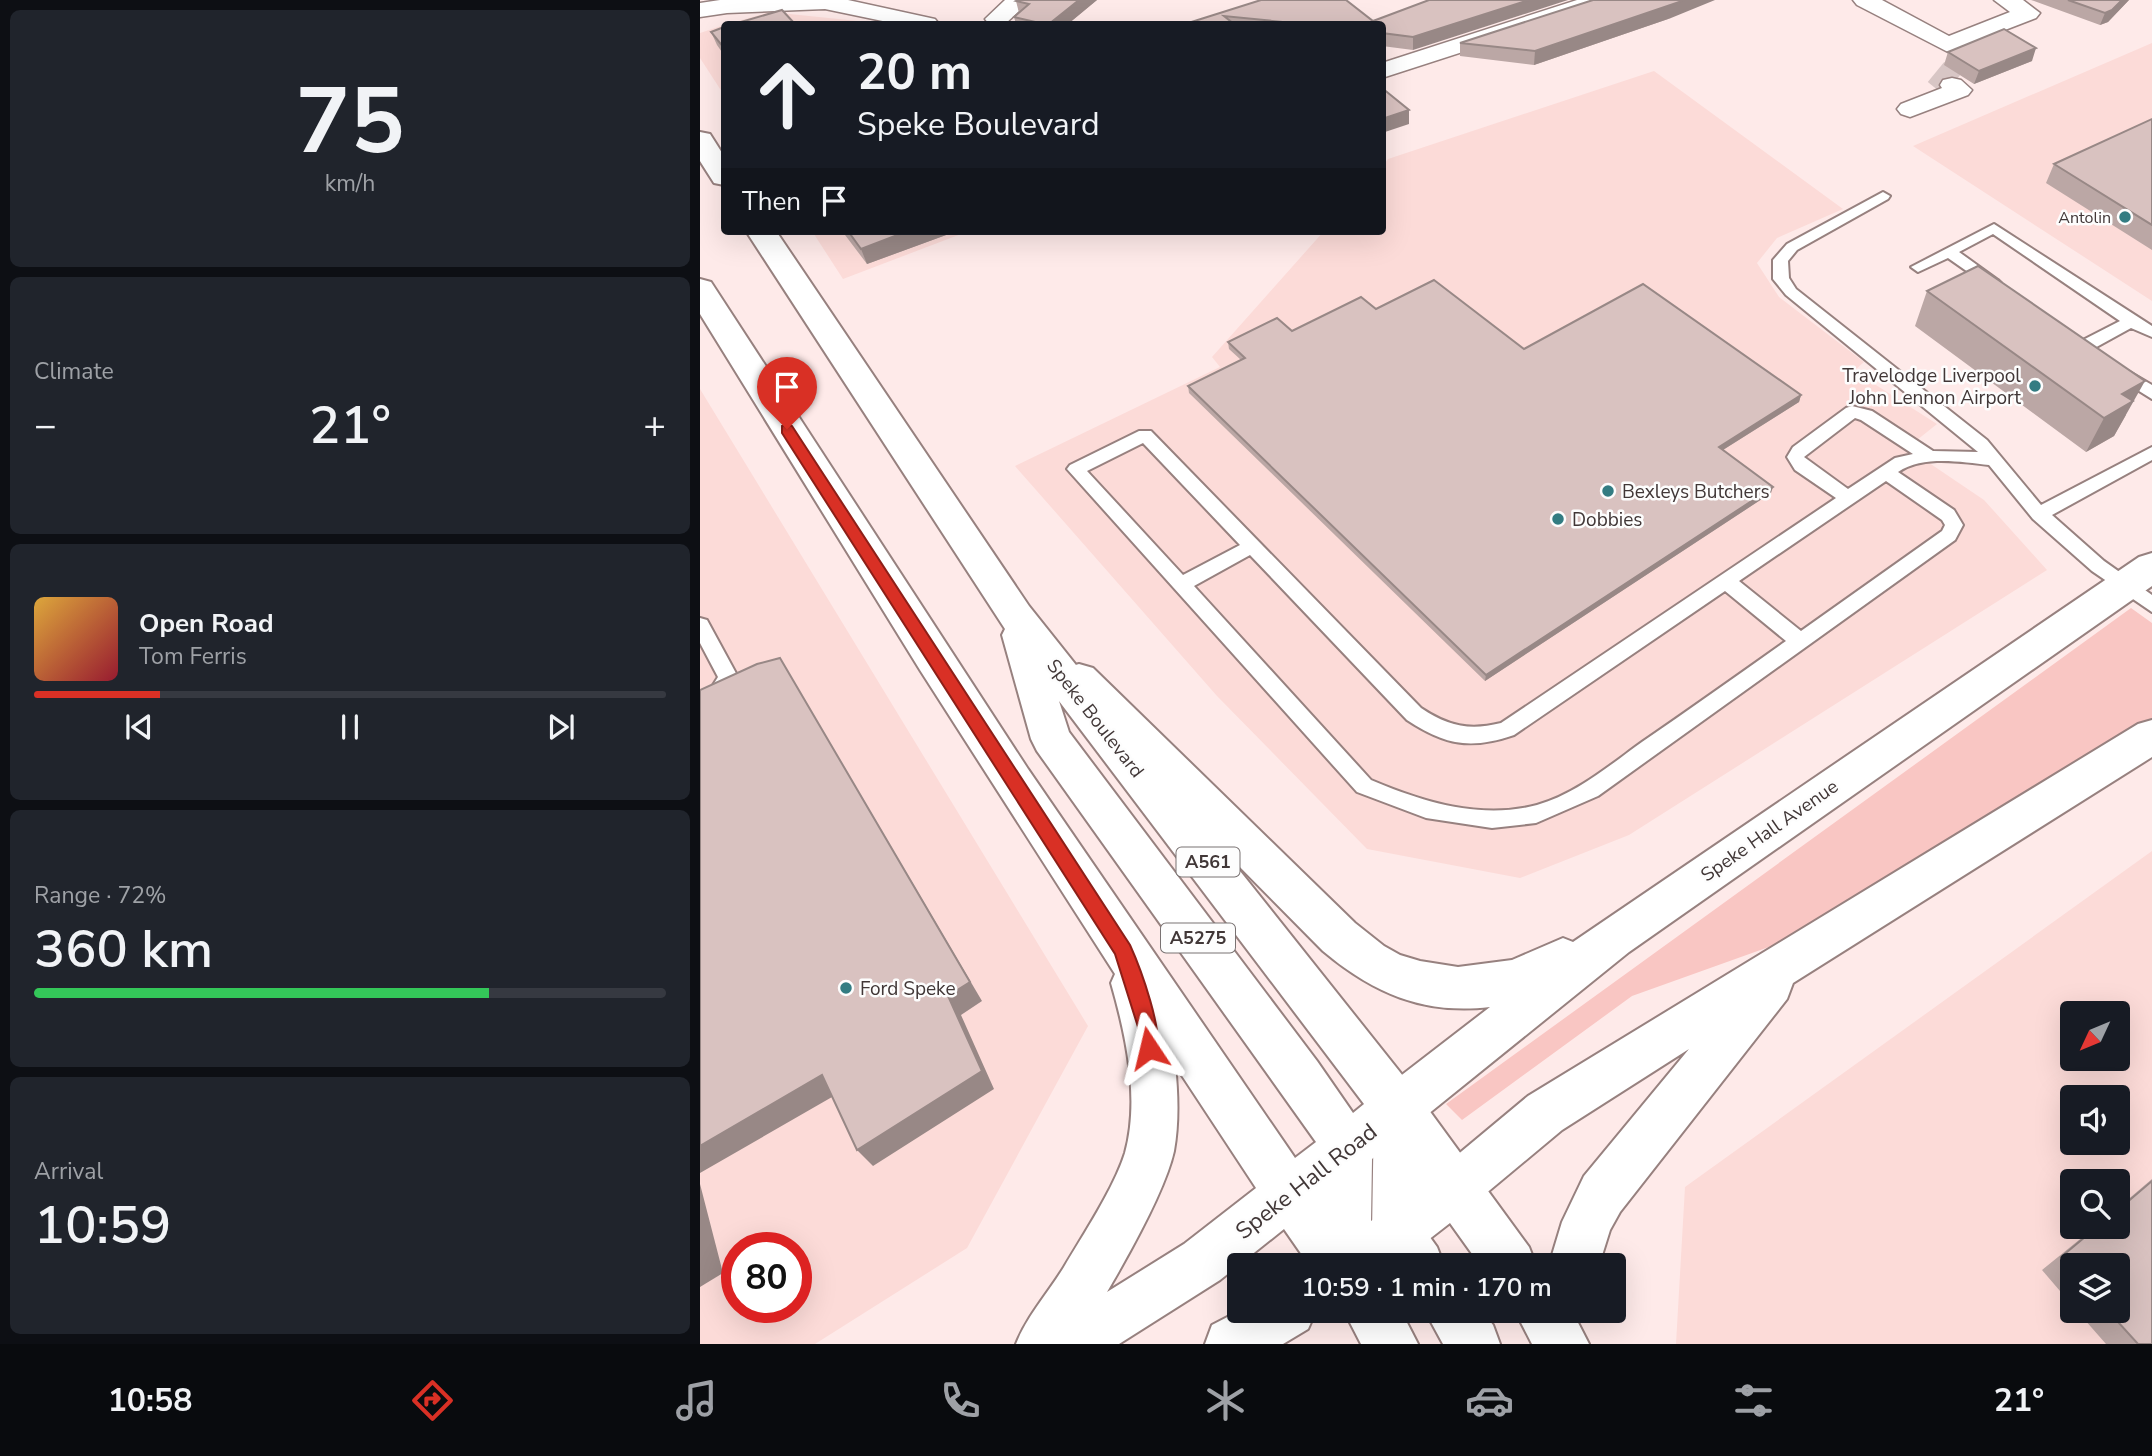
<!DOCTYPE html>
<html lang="en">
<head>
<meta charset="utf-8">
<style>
	:root { --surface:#171b24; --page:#20242c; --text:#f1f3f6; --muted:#9ea1a6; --line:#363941; --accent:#d93025 }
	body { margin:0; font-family:"Nunito Sans",sans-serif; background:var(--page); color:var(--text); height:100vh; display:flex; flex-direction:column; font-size:26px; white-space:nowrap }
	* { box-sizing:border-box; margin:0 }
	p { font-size:23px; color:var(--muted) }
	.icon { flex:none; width:38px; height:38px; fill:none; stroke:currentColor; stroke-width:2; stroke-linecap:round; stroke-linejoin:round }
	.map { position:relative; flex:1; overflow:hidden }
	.details { display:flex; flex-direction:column; gap:10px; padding:10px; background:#0d0f14; width:700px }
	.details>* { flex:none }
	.guide { position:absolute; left:21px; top:21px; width:665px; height:214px; border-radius:7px; box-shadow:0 7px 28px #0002; background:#171b24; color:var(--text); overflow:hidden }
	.needle { width:46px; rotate:226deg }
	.tools { position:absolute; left:1360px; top:1001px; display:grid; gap:14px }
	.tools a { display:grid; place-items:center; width:70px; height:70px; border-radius:7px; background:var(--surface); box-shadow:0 7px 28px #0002; font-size:35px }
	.speed { position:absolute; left:21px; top:1232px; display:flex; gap:14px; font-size:35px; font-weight:700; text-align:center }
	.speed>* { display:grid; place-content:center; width:91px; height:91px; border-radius:50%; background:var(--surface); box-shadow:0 7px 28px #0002; line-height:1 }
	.speed .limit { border:10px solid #d22; background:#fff; color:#111 }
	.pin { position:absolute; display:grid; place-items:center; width:60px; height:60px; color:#fff; margin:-72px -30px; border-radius:50% 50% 50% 0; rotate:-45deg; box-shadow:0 0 7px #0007 }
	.pin .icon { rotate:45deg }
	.me { position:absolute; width:77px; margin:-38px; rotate:350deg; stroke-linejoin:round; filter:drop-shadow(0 0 5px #0008) }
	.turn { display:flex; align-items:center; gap:24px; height:147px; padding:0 21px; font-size:32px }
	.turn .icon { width:91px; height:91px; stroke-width:2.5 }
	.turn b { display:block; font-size:49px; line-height:60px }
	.then { display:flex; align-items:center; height:66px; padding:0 21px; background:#0003; gap:14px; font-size:26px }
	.big { font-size:52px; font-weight:600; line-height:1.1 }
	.details .card { flex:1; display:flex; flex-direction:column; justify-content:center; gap:10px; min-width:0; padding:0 24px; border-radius:10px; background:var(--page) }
	.details .dial { align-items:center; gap:0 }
	.dial b { font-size:91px; line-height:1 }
	.song { display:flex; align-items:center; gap:21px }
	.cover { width:84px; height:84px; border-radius:10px; background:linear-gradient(135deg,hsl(40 70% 55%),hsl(350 70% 35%)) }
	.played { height:7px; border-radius:4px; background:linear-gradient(90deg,var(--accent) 20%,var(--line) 20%) }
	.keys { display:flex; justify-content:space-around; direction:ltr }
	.heat { display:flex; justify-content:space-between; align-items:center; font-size:38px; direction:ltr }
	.charge { height:10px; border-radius:5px; background:linear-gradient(90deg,#34c759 72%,var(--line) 0) }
	.trip { position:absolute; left:527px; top:1253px; width:399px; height:70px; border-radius:7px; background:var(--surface); box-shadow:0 7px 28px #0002; font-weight:600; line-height:70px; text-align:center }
	.menu { display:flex; height:112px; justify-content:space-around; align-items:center; background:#090b0e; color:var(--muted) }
	.menu .icon { width:49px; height:49px }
	.menu .selected { color:var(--accent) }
	.menu b { font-size:32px; color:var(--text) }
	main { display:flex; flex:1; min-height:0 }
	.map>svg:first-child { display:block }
	.built { fill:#fcdbd8; fill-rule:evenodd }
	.green { fill:#f9c6c3 }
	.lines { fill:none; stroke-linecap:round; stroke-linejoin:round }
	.street-tunnel { stroke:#d8c6c5; stroke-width:26; stroke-dasharray:26 13; stroke-linecap:butt }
	.lane-casing { stroke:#97817f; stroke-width:4 }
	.street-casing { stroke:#97817f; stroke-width:3 }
	.secondary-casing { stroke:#97817f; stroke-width:4 }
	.highway-casing { stroke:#97817f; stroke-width:4 }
	.lane { fill:#fff; fill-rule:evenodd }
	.street { fill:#fff; fill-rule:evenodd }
	.secondary { fill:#fff; fill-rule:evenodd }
	.highway { fill:#fff; fill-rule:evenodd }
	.wall { fill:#bba7a5 }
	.shaded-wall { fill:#988886 }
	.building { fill:#d9c2c0; stroke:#988886; stroke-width:2 }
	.route { fill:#d93025; stroke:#8d1f18; stroke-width:2 }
	.poi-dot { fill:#337c82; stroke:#fdfdfd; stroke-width:2.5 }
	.labels { text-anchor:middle; stroke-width:5; stroke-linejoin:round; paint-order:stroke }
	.far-poi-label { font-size:16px; fill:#413737; stroke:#fdfdfd; text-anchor:end }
	.shield { fill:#fdfdfd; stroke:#797272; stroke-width:2 }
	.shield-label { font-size:18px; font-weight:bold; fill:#413737 }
	.poi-label { font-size:19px; fill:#413737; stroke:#fdfdfd; text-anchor:start }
	.street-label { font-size:19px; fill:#413737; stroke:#fdfdfd }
	.near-street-label { font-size:23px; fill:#413737; stroke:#fdfdfd }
</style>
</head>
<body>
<main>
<section class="details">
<div class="card dial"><b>75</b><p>km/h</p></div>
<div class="card"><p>Climate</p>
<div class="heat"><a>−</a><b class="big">21°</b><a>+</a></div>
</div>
<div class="card">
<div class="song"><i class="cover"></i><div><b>Open Road</b><p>Tom Ferris</p></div></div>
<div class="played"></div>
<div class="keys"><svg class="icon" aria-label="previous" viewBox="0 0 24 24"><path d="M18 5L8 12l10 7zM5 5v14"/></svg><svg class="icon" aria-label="pause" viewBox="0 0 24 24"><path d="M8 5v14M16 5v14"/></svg><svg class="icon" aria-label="next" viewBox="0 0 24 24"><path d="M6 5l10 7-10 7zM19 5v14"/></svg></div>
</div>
<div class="card"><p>Range · 72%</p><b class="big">360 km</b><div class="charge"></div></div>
<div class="card"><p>Arrival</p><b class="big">10:59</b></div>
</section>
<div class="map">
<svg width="1452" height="1344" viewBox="0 0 1452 1344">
	<rect width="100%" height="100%" fill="#feeae9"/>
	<path class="built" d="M 70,12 L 187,24 L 28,24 Z
		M 24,25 L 24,95 L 0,58 L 0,33 Z
		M 1452,43 L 1452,301 L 1213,146 Z
		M 954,71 L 1143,209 L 1077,238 L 1057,263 L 1079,297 L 1164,362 L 1154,371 L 1237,424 L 1207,448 L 1284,500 L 1347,570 L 929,835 L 820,878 L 667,849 L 517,696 L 315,466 L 520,367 L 512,357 L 624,231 L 682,231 L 683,166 L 688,159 Z
		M 112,231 L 269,231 L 143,279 Z
		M 0,389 L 388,1026 L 267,1248 L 115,1344 L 0,1344 ZM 37,1248 L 96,1248 L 96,1307 L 37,1307 Z
		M 1452,851 L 1452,1344 L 976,1344 L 985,1187 ZM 1372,1013 L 1418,1013 L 1418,1059 L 1372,1059 ZM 1372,1097 L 1418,1097 L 1418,1143 L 1372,1143 ZM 1372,1181 L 1418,1181 L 1418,1227 L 1372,1227 ZM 1372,1265 L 1418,1265 L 1418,1311 L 1372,1311 Z"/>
	<path class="green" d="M 1431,608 L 1452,623 L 1452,728 L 1175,909 L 932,996 L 762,1120 L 746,1104 Z"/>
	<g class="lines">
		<path class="street-tunnel" d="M 1236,72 L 1252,85"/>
		<defs>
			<path id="lane" d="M 1183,192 L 1190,196 L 1188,199 L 1097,250 L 1088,261 L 1089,278 L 1096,289 L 1287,440 L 1341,505 L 1452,447 L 1452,460 L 1352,515 L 1404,561 L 1452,595 L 1452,612 L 1392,571 L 1333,519 L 1289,465 C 1261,462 1223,455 1198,472 L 1254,510 L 1263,525 L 1255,540 L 898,796 L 836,823 L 792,828 L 726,818 L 657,792 L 367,469 L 370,465 L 439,431 L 451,431 L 721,708 C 748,726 769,731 801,723 L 1136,498 L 1095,470 L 1087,457 L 1093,447 L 1146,408 L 1152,406 L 1172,411 L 1233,451 L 1278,452 L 1086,295 L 1073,279 L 1073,260 L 1087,244 ZM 1155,418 L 1161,420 L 1213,454 L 1195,458 L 1148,489 L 1104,457 ZM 443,443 L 540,545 L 483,575 L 387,471 ZM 1186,481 L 1242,520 L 1245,525 L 1242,531 L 1101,631 L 1039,581 ZM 550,555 L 707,720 C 745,745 770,750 814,735 L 1025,591 L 1086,641 C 1038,675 990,709 942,742 C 910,765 876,794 837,805 C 781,820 723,802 671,780 L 494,586 Z
				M 1294,224 L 1452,326 L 1452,337 L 1431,328 L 1391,350 L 1379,350 L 1377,346 L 1379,342 L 1420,321 L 1293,234 L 1259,252 L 1298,280 L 1301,283 L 1298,286 L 1288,286 L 1248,258 L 1218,272 L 1211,267 Z
				M 1421,367 L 1452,385 L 1452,399 L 1415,376 L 1413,372 Z
				M 0,618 L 7,620 L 38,677 L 22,705 L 0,717 L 0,699 L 8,693 L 18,677 L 0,643 Z"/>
			<path id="street" d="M 20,0 L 148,0 L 235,19 L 239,24 L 197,24 L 125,9 L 27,13 L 0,17 L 0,3 Z
				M 305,0 L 331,0 L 305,24 L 289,24 L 285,19 Z
				M 877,0 L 912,0 L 908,5 L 682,78 L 682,63 Z
				M 1153,0 L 1182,0 L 1249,36 L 1310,12 L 1294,0 L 1323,0 L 1340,13 L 1336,18 L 1248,52 L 1157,5 Z
				M 1252,78 L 1261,80 L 1272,90 L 1268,95 L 1210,117 L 1201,114 L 1197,109 L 1201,104 L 1242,88 L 1240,85 L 1243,80 Z"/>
			<path id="secondary" d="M 1452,553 L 1452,586 L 929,952 L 722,1119 L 722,1226 L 737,1247 L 744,1265 L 689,1265 L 672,1233 L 674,1108 L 681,1091 L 790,1007 C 724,1015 673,993 623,951 L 365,690 L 360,679 L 365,668 L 379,664 L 393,668 L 655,923 L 684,946 L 700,955 L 720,961 L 758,967 L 812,960 L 863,938 L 873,942 L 1439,557 Z
				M 1452,720 L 1452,757 L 1093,983 L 1087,999 L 920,1212 L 910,1230 L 899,1265 L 849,1265 L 862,1222 L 884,1176 L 989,1049 L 862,1130 L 772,1205 L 755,1213 L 738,1205 L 730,1188 L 738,1171 L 828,1096 L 1438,724 Z
				M 725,1311 L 782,1311 L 793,1325 L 800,1344 L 743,1344 Z"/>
			<path id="highway" d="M 0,132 L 10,134 L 24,156 L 24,185 L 14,183 L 0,161 Z
				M 46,231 L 76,231 L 329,606 L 715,1091 L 829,1247 L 836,1265 L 780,1265 L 750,1223 L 696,1265 L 609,1265 L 584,1229 L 520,1280 L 419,1344 L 316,1344 C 327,1316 348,1293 364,1267 C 383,1235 414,1188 425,1153 C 440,1099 426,1035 411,983 L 415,974 L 220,670 L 0,314 L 0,279 L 11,282 L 328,769 L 595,1158 L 616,1142 L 337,751 L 331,739 L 302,635 L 305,629 ZM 359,701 L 664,1104 L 653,1113 L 617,1061 L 369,732 ZM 475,1065 L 556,1188 L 484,1244 L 407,1292 C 428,1256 465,1191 474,1151 C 479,1123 478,1093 475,1065 ZM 692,1143 L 721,1183 L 671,1221 L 672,1159 Z
				M 539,1311 L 616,1311 L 608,1329 L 583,1344 L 505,1344 L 512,1325 Z
				M 644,1311 L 701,1311 L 718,1344 L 661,1344 Z
				M 815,1311 L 872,1311 L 889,1344 L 832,1344 Z"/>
		</defs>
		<use href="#lane" class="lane-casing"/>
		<use href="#street" class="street-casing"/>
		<use href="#secondary" class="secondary-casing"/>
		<use href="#highway" class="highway-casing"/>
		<use href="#lane" class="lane"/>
		<use href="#street" class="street"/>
		<use href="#secondary" class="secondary"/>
		<use href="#highway" class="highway"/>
	</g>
	<path class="wall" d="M 318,0 L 397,0 L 368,24 L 316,24 L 314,17 L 319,13 L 316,1 Z
		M 561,0 L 673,21 L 729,0 L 713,50 L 682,46 L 682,24 L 485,24 Z
		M 1331,0 L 1429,0 L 1408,22 L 1400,25 Z
		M 971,18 L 834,65 L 760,56 L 760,43 Z
		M 24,27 L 24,55 L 17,45 L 11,32 Z
		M 1248,52 L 1332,61 L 1274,84 L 1244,65 Z
		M 1452,119 L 1452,250 L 1346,183 L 1354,164 Z
		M 142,231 L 257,231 L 167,264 Z
		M 1227,291 L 1426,415 L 1414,436 L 1386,452 L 1215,326 Z
		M 676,309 L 824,349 L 1101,395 L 1099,402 L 1023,450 L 1071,493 L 785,681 L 489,393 L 488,386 L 541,360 L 529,349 L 528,342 L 592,331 Z
		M 1452,1179 L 1452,1344 L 1406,1344 L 1377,1311 L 1418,1311 L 1372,1265 L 1372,1305 L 1342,1270 L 1395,1227 L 1418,1227 L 1418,1208 Z"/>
	<path class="shaded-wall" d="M 379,0 L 397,0 L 368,24 L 349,24 Z
		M 829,0 L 868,0 L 713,50 L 713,37 Z
		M 985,0 L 1015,0 L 971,18 L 834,65 L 835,51 Z
		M 1422,0 L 1429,0 L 1408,22 L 1400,25 L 1405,13 Z
		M 1336,48 L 1332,61 L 1274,84 L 1279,71 Z
		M 709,110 L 709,124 L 682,133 L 682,119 Z
		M 208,231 L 257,231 L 167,264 L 161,249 Z
		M 1445,381 L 1414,436 L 1386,452 L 1404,418 L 1422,394 Z
		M 1101,395 L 1099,402 L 1018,453 L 1019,447 Z
		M 1073,487 L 1071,493 L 785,681 L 786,675 Z
		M 80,658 L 282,1001 L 261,1015 L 294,1089 L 173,1166 L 157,1150 Z
		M 122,1075 L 139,1093 L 0,1173 L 0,1146 Z
		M 0,1184 L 23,1273 L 0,1287 Z"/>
	<path class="building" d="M 318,0 L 379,0 L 349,24 L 344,24 L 314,17 L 329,4 L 316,1 Z
		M 561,0 L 646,0 L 673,21 L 729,0 L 829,0 L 713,37 L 682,33 L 682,24 L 603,24 L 524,16 L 534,24 L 485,24 Z
		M 893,0 L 985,0 L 835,51 L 760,43 Z
		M 1368,0 L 1422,0 L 1412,10 L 1405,13 Z
		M 82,10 L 95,24 L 34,24 Z
		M 24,27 L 24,48 L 11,32 Z
		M 1304,29 L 1336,48 L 1279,71 L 1248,52 Z
		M 682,88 L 709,110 L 682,119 Z
		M 1452,119 L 1452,225 L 1354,164 Z
		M 148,231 L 208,231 L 161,249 Z
		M 1278,266 L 1445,381 L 1422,394 L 1433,401 L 1404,418 L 1227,291 Z
		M 734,280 L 824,349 L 943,284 L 1101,395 L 1019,447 L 1073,487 L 786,675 L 488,386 L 545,358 L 528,342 L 577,318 L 592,331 L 661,297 L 676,309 Z
		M 80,658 L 270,982 L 248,996 L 282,1071 L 157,1150 L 122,1075 L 0,1146 L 0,690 L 57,664 Z
		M 1452,1181 L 1452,1344 L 1438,1344 L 1408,1311 L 1418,1311 L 1418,1265 L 1372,1265 L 1372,1270 L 1361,1257 L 1397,1227 L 1418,1227 L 1418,1210 Z"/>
	<path class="route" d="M 87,424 L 92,426 L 430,945 C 440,967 465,1034 456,1055 L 449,1058 L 443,1055 L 438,1027 L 415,954 L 82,433 L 82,426 Z"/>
	<g class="poi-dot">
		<circle cx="1425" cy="217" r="7"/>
		<circle cx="1335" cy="386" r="7"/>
		<circle cx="908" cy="491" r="7"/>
		<circle cx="858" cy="519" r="7"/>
		<circle cx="146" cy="988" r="7"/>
	</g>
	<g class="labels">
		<g class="far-poi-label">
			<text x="1411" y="223">Antolin</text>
		</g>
		<g class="shield">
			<rect x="476.5" y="847.5" width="63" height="29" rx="5"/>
			<rect x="461" y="923.5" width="74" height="29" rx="5"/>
		</g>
		<g class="shield-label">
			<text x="508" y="868">A561</text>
			<text x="498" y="944">A5275</text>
		</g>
		<g class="poi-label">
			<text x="1321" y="382" text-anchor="end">Travelodge Liverpool<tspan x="1321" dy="22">John Lennon Airport</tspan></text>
			<text x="922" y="498">Bexleys Butchers</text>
			<text x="872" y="526">Dobbies</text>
			<text x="160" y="995">Ford Speke</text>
		</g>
		<g class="street-label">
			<text transform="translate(396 718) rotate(52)" y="7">Speke Boulevard</text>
			<text transform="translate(1069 830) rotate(-35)" y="7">Speke Hall Avenue</text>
		</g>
		<g class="near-street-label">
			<text transform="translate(606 1181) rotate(-38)" y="8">Speke Hall Road</text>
		</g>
	</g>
</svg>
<div class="tools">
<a><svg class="needle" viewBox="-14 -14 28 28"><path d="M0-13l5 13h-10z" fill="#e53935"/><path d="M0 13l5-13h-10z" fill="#9ea1a6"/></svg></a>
<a><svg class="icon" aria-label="sound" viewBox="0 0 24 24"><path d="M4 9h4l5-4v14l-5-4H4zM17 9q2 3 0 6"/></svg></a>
<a><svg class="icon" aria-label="search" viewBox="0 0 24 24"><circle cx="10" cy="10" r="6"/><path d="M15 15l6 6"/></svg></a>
<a><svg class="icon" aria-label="layers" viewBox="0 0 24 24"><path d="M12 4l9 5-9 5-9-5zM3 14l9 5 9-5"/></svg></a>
</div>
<div class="speed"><div class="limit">80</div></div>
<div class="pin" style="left:87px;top:429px;background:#d93025"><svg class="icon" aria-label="arrive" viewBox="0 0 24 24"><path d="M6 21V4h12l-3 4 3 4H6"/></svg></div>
<svg class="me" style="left:449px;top:1048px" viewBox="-20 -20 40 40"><path d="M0-17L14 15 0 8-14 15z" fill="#d93025" stroke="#fff" stroke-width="4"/></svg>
<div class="trip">10:59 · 1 min · 170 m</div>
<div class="guide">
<div class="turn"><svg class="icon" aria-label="ahead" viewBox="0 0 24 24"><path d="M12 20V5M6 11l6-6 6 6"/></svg><div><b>20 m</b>Speke Boulevard</div></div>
<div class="then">Then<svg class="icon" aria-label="arrive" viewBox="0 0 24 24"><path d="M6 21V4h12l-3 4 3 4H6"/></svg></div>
</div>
</div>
</main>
<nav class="menu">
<b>10:58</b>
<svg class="icon selected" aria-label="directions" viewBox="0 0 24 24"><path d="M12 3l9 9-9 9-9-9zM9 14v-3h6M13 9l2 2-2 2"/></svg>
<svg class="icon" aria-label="music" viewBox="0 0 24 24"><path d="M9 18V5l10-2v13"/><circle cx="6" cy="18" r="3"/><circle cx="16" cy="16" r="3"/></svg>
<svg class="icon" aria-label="phone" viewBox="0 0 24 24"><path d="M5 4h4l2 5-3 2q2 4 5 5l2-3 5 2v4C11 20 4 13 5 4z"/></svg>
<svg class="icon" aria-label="climate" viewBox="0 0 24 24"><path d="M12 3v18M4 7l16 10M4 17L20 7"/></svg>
<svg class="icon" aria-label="car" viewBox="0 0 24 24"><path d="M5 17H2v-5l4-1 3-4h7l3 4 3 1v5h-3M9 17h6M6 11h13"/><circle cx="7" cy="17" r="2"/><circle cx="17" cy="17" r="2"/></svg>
<svg class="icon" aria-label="filters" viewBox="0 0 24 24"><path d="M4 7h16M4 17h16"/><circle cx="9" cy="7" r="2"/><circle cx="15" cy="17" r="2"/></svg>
<b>21°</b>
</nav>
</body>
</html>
